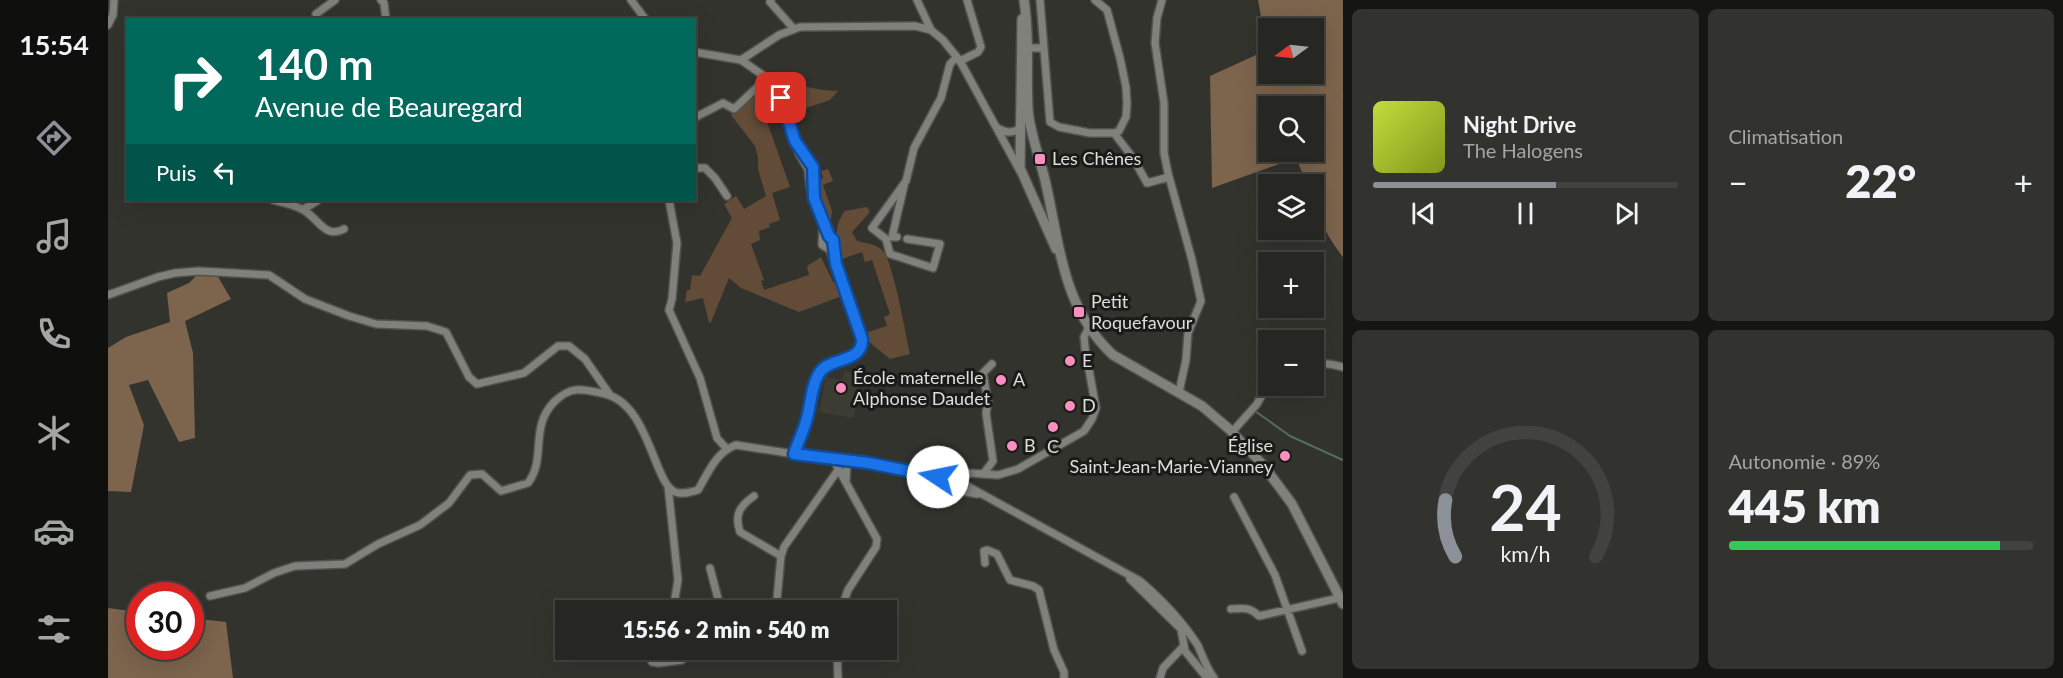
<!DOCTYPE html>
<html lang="fr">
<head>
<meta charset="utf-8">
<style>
	:root { --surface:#262622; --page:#32322f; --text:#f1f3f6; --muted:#a4a5a5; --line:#424340; --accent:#8c9099 }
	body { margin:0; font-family:Lato,sans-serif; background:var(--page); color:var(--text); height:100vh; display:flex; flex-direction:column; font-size:22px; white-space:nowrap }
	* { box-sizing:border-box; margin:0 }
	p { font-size:20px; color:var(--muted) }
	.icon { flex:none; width:33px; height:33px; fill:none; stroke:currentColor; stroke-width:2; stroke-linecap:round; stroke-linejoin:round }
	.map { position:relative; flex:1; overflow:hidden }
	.panel { display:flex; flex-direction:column; gap:9px; padding:9px; background:#151513; width:720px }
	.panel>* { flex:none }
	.banner { position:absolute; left:18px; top:18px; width:570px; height:183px; border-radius:0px; box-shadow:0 6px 24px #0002,0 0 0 2px var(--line); background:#00695c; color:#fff; overflow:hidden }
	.needle { width:39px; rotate:255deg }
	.tools { position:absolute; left:1150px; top:18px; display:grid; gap:12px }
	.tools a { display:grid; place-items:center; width:66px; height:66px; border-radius:0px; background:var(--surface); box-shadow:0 6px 24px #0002,0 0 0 2px var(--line); font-size:30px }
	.speed { position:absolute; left:18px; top:582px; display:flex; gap:12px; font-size:30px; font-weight:700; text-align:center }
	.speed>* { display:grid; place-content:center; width:78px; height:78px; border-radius:50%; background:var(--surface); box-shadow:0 6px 24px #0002,0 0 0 2px var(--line); line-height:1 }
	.speed .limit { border:9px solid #d22; background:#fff; color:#111 }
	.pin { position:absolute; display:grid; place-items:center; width:51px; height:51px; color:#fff; margin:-26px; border-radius:12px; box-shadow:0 3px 9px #0006 }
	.me { position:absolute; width:66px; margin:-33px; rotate:281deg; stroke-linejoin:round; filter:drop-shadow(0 0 4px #0008) }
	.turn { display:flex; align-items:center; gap:21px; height:126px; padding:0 30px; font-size:27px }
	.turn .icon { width:78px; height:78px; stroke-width:2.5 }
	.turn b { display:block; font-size:42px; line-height:51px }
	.then { display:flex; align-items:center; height:57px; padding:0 30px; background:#0003; gap:12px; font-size:22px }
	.big { font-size:45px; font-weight:800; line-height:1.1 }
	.panel .card { flex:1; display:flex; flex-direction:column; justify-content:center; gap:9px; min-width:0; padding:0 21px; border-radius:9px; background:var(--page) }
	.panel .dial { align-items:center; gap:0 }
	.dial svg { height:156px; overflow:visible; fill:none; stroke:var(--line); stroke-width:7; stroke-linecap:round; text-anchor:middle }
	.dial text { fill:var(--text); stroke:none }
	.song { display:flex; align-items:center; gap:18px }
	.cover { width:72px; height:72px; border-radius:9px; background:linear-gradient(135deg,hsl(70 70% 55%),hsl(70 70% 35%)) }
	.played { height:6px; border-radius:3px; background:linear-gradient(90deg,var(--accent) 60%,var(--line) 60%) }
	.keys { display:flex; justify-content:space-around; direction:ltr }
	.heat { display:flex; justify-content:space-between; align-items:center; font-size:33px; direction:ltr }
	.charge { height:9px; border-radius:4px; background:linear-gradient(90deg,#34c759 89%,var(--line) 0) }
	.panel .tiles { flex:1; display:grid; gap:9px; grid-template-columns:repeat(2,1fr) }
	.trip { position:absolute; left:447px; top:600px; width:342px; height:60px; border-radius:0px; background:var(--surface); box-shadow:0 6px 24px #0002,0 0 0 2px var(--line); font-weight:800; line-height:60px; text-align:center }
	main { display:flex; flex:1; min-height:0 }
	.tab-bar { display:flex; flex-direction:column; width:108px; justify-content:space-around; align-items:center; background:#0f0f0e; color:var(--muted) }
	.tab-bar .icon { width:42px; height:42px }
	.tab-bar .selected { color:var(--accent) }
	.tab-bar b { font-size:27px; color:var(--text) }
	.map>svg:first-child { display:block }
	.built { fill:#3c3d32 }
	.green { fill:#624c38 }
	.forest { fill:#7c644d; fill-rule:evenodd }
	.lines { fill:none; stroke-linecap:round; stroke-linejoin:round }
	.stream { stroke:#50705f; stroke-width:2 }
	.minor-casing { stroke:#51524d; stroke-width:10 }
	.secondary-casing { stroke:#51524d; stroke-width:12 }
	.minor { stroke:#80817b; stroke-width:7 }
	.secondary { stroke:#80817b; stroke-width:9 }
	.route-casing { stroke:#114b97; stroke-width:15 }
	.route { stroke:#1a73e8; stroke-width:10 }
	.poi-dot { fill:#fd8ec0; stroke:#1a1b18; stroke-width:2 }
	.labels { text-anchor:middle; stroke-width:6; stroke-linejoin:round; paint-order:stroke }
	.poi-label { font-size:18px; fill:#dededb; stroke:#1a1b18; text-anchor:start }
</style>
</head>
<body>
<main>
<nav class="tab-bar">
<b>15:54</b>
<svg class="icon selected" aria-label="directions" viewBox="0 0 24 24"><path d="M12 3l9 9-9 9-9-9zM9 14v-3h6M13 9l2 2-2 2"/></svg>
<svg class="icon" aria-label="music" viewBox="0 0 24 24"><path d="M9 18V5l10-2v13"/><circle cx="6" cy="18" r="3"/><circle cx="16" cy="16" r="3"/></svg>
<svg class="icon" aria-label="phone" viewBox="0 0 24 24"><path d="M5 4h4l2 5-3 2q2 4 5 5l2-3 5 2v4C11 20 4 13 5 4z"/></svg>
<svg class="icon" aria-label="climate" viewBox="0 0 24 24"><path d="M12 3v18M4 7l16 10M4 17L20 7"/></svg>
<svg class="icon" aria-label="car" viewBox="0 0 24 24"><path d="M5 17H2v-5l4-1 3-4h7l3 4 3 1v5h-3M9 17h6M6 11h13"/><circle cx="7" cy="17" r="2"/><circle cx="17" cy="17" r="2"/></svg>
<svg class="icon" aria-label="filters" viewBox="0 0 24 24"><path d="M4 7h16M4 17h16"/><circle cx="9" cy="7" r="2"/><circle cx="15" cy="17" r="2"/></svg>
</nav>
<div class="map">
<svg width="1235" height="678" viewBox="0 0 1235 678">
	<rect width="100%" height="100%" fill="#33332e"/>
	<path class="built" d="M 736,371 L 751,374 L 750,396 L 745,418 L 711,412 L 718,377 L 734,380 Z"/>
	<path class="green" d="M 666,80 L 714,90 L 730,91 L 722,100 L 695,109 L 687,96 Z
		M 657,83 L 651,99 L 682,187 L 664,193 L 672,220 L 661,224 L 662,227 L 651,231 L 652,240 L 643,244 L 656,280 L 653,281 L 656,290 L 701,275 L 699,266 L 713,257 L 725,282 L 729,281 L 734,296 L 691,312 L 633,288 L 621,278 L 603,322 L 601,323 L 595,298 L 577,302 L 579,290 L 582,290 L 584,275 L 592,276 L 624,218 L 616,204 L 628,196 L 636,209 L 658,196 L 650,169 L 650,157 L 647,146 L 623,115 Z
		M 720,169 L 725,181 L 715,185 L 724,211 L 722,226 L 710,191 L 712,180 L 715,178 L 713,171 Z
		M 759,207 L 762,212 L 744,232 L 749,241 C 757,243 769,244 775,251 C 785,261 798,336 802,354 L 782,359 L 760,341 L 760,332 L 779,326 L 776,317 L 782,314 L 764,260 L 757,262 L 754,252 L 734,259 C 728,242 725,226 737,211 Z"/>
	<path class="forest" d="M 1150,0 L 1235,0 L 1235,257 C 1218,235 1206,213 1206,184 L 1199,184 L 1188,158 L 1104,188 L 1102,76 L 1159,50 ZM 1161,28 L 1206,28 L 1206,74 L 1161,74 ZM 1161,106 L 1206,106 L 1206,152 L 1161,152 Z
		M 109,275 L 123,299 L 77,321 L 85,353 L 87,438 L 71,442 L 40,380 L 21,385 L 36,425 L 23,492 L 0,491 L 0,348 L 18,337 L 62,322 L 59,293 L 81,283 L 88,276 Z
		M 0,608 L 31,612 L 32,646 L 82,646 L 83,618 L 118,622 L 125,678 L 0,678 Z"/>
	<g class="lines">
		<path class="stream" d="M 1147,411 L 1182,436 L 1235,460"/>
		<defs>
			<path id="minor" d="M 273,0 L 276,3 L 278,20
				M 523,0 L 538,20
				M 663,0 L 662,2 L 686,29
				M 809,0 L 823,30
				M 932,0 L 942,122 L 951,127 L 982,133 L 1006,133 L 1011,131 L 1018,117 L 1019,104 L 1018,87 L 1012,58 L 999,10 L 987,0
				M 1054,0 L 1049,18 L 1047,43 L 1056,103 L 1056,153 L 1060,173 L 1084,260 L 1093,301 L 1080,333 L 1078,360 L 1071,392
				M 208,14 L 227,0
				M 0,25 L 5,15 L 6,0
				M 915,48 L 936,48
				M 586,52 L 633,60 L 671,35 L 692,27 L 807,26 L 823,30 L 835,40 L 852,61 L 912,171
				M 633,60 L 659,78 L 673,98 L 691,154 L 700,169 L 702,187 L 721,236 L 725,240 L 727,256
				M 852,61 L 870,52 L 873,47 L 859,0
				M 586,118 L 615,103 L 626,109 L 659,78
				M 888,127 C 896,132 904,135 912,128
				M 1006,133 L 1025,158 L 1039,183 L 1061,177
				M 691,146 L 705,167 L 707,193
				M 586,168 L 597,168 L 607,178 L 619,196
				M 165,200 C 175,203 188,205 197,211 C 211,220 218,239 236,229
				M 561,200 L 569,243 L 564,299 L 561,310 L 592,378 L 609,438 L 618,448
				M 196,209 L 209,201
				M 715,227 L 714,245 L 719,248 L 724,246
				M 789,237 L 784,237 L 796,186
				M 799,239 L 832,244 L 825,268 L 782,254 L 778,239 L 764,228 L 798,181 L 806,148 L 833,98 L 842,64 L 849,57
				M 0,295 L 50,277 L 67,273 L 91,271 L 161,275 L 197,299 L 241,316 L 268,324 L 319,326 L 338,332 L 361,377 L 369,384 L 416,373 L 450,346 L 461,346 L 477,359 L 502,395
				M 977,347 L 976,337 L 981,327
				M 1206,371 C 1213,359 1223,365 1235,367
				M 1124,432 L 1149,404 L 1155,393 L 1162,386
				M 686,454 C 690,442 696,430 699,418 C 703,403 703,380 715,369 C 728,356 744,363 754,344 L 752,332 L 721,248
				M 725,459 L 769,539 L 768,547 L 740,590 L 733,610
				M 876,473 L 885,461 L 878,413 L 880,402 L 875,373 L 884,364
				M 809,475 C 829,486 847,490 869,494
				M 738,481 L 739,461
				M 852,482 L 860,473 L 890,475 L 910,469 L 976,431 L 984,419 L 988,408 L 977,348
				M 560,486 L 570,580 L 565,610
				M 646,496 C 632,506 626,514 632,532 L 673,556
				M 1126,497 L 1167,575 L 1194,651
				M 877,563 L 876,551 L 879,550 L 889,554 L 902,580 L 925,586 L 931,590 L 946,650 L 956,672 L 956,678
				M 602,568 L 613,610
				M 1022,579 L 1073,629 L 1077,651 L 1099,678
				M 102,596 L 137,588 L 166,573 L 187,566 L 237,564 L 270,544 L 312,525 L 341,503 L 362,475 L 374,474 L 393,491 L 420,483 C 439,458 421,428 446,402 C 463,385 475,389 497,394 C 541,404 546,484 567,492 C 575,495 582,492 590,490 C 600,473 608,452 628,445 L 705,457 L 761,463 L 830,477 L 844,475 L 852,482 L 1032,581 C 1053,599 1074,621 1089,644 C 1095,656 1097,666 1106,678
				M 1123,609 C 1135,608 1142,607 1151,616 L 1231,598
				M 668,610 L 673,556 L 676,547 L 730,470
				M 538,650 L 544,662 L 551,663 L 574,660 L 570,650
				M 729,650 L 730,678
				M 1052,678 L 1055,668 L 1075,647"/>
			<path id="secondary" d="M 916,0 C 922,37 918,72 920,109 C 921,130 932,159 937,180 C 952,244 954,308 1005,355 L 1094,406 L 1121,429 L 1155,465 L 1184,504 L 1235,604
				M 914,19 L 912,168 L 948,249"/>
		</defs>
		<use href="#minor" class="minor-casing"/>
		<use href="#secondary" class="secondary-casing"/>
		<use href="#minor" class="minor"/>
		<use href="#secondary" class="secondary"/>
	</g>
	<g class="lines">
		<defs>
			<path id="route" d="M 673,98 L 687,141 L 705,167 L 706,198 L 721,236 L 725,240 L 728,264 L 754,339 C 755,363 722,357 712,372 C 703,385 703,404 699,418 C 696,430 690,442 686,454 L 761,463 L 830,477"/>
		</defs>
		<use href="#route" class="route-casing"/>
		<use href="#route" class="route"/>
	</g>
	<g class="poi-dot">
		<rect x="926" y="153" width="12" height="12" rx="3"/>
		<rect x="965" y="306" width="12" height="12" rx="3"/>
		<circle cx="962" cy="361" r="6"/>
		<circle cx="893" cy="380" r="6"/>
		<circle cx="733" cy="388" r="6"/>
		<circle cx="962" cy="406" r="6"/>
		<circle cx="945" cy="427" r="6"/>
		<circle cx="904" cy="446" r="6"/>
		<circle cx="1177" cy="456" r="6"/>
	</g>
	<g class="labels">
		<g class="poi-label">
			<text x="944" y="165">Les Chênes</text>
			<text x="983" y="308">Petit<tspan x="983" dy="21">Roquefavour</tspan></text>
			<text x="974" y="367">E</text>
			<text x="745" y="384">École maternelle<tspan x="745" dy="21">Alphonse Daudet</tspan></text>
			<text x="905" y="386">A</text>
			<text x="974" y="412">D</text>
			<text x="916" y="452">B</text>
			<text x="1165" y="452" text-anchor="end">Église<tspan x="1165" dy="21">Saint-Jean-Marie-Vianney</tspan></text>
			<text x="945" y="453" text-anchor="middle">C</text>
		</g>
	</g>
</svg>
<div class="tools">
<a><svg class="needle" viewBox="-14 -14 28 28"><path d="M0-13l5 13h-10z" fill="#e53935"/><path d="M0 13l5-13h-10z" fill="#a4a5a5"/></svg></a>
<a><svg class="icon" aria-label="search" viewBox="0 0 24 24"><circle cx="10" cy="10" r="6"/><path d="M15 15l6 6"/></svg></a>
<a><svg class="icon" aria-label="layers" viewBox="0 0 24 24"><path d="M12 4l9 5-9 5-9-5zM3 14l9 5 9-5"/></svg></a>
<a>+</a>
<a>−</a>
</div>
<div class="speed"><div class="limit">30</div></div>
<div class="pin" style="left:673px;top:98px;background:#d93025"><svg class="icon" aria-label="arrive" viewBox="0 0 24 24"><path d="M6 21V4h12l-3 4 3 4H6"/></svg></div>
<svg class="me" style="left:830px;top:477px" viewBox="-20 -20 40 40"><circle r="19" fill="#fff"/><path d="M0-13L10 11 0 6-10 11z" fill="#1a73e8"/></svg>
<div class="trip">15:56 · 2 min · 540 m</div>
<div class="banner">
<div class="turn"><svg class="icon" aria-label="right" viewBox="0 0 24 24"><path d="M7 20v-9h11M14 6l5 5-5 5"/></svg><div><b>140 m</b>Avenue de Beauregard</div></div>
<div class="then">Puis<svg class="icon" aria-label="left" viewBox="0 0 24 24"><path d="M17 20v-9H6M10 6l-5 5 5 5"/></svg></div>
</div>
</div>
<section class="panel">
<div class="tiles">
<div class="card">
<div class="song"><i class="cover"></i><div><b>Night Drive</b><p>The Halogens</p></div></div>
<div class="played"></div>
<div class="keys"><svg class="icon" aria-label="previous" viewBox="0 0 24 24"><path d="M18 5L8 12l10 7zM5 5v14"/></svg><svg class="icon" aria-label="pause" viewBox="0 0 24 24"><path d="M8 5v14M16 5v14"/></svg><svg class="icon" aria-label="next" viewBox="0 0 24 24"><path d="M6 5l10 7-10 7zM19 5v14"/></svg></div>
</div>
<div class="card"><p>Climatisation</p>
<div class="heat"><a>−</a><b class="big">22°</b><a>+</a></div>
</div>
<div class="card dial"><svg viewBox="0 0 100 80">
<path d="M14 69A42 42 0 1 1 86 69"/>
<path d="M14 69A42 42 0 0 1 9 40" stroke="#8c9099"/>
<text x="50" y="56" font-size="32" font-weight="700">24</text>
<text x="50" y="72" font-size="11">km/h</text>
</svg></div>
<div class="card"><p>Autonomie · 89%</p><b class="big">445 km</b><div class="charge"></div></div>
</div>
</section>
</main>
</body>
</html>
